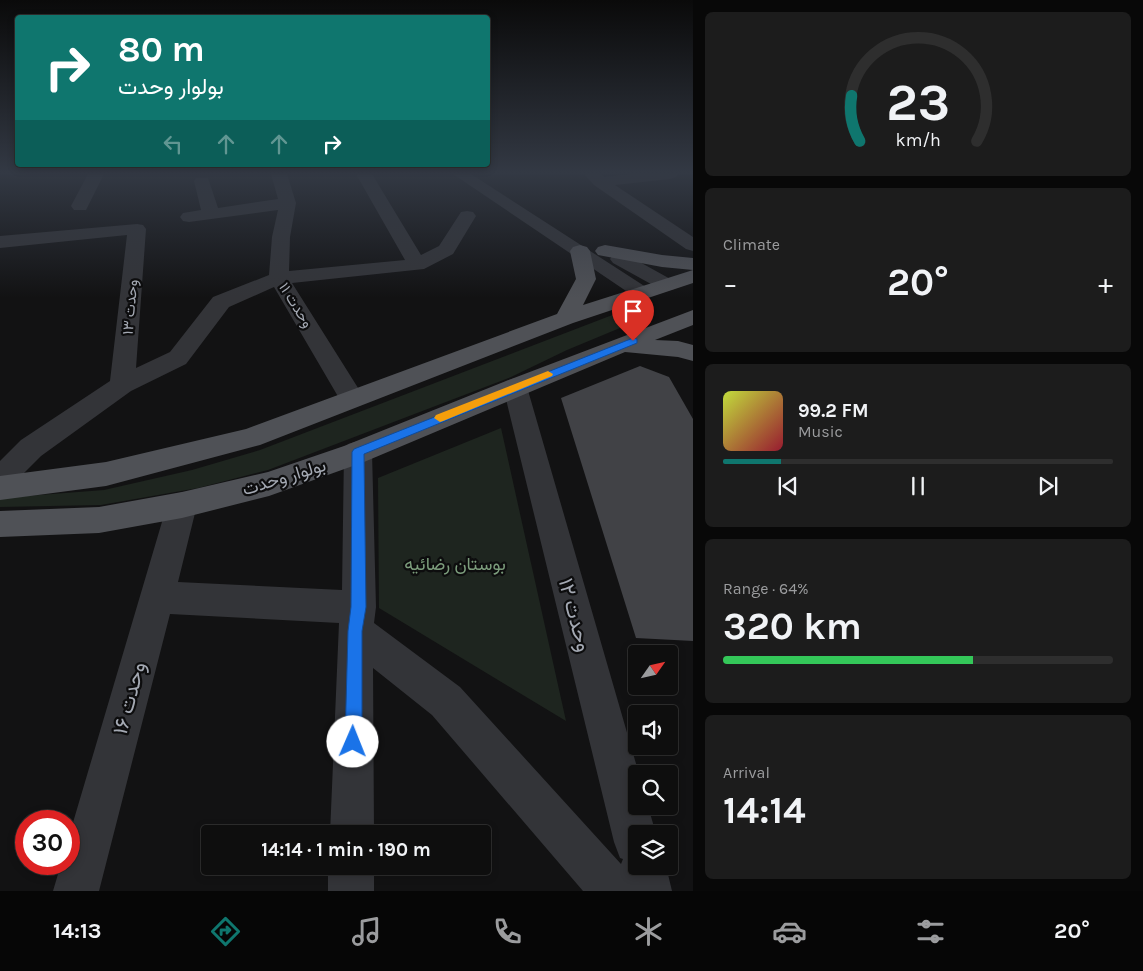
<!DOCTYPE html>
<html lang="en">
<head>
<meta charset="utf-8">
<style>
	:root { --surface:#0e0e0e; --page:#1c1c1c; --text:#f1f3f6; --muted:#9b9c9e; --line:#2e2e2e; --accent:#0f766e }
	body { margin:0; font-family:Karla,Vazirmatn,sans-serif; background:var(--page); color:var(--text); height:100vh; display:flex; flex-direction:column; font-size:19px; white-space:nowrap }
	* { box-sizing:border-box; margin:0 }
	p { font-size:16px; color:var(--muted) }
	.icon { flex:none; width:28px; height:28px; fill:none; stroke:currentColor; stroke-width:2; stroke-linecap:round; stroke-linejoin:round }
	.map { position:relative; flex:1; overflow:hidden }
	.sheet { display:flex; flex-direction:column; gap:12px; padding:12px; background:#080808; width:450px }
	.sheet>* { flex:none }
	.guide { position:absolute; left:15px; top:15px; width:475px; height:152px; border-radius:5px; box-shadow:0 2px 8px #0003,0 0 0 1px var(--line); background:#0f766e; color:#fff; overflow:hidden }
	.needle { width:32px; rotate:56deg }
	.tools { position:absolute; left:628px; top:645px; display:grid; gap:10px }
	.tools a { display:grid; place-items:center; width:50px; height:50px; border-radius:5px; background:var(--surface); box-shadow:0 2px 8px #0003,0 0 0 1px var(--line); font-size:25px }
	.speed { position:absolute; left:15px; top:810px; display:flex; gap:10px; font-size:25px; font-weight:700; text-align:center }
	.speed>* { display:grid; place-content:center; width:65px; height:65px; border-radius:50%; background:var(--surface); box-shadow:0 2px 8px #0003,0 0 0 1px var(--line); line-height:1 }
	.speed .limit { border:8px solid #d22; background:#fff; color:#111 }
	.pin { position:absolute; display:grid; place-items:center; width:42px; height:42px; color:#fff; margin:-51px -21px; border-radius:50% 50% 50% 0; rotate:-45deg; box-shadow:0 0 5px #0007 }
	.pin .icon { rotate:45deg }
	.me { position:absolute; width:55px; margin:-28px; rotate:1deg; stroke-linejoin:round; filter:drop-shadow(0 0 4px #0008) }
	.turn { display:flex; align-items:center; gap:18px; height:105px; padding:0 20px; font-size:22px }
	.turn .icon { width:65px; height:65px; stroke-width:2.5 }
	.turn b { display:block; font-size:35px; line-height:42px }
	.lanes { display:flex; align-items:center; height:48px; padding:0 20px; background:#0003; justify-content:center; gap:25px; direction:ltr }
	.lanes .off { opacity:.35 }
	.big { font-size:38px; font-weight:700; line-height:1.1 }
	.sheet .widget { flex:1; display:flex; flex-direction:column; justify-content:center; gap:8px; min-width:0; padding:0 18px; border-radius:8px; background:var(--page) }
	.sheet .dial { align-items:center; gap:0 }
	.dial svg { height:130px; overflow:visible; fill:none; stroke:var(--line); stroke-width:7; stroke-linecap:round; text-anchor:middle }
	.dial text { fill:var(--text); stroke:none }
	.song { display:flex; align-items:center; gap:15px }
	.cover { width:60px; height:60px; border-radius:8px; background:linear-gradient(135deg,hsl(70 70% 55%),hsl(350 70% 35%)) }
	.played { height:5px; border-radius:2px; background:linear-gradient(90deg,var(--accent) 15%,var(--line) 15%) }
	.keys { display:flex; justify-content:space-around; direction:ltr }
	.heat { display:flex; justify-content:space-between; align-items:center; font-size:28px; direction:ltr }
	.charge { height:8px; border-radius:4px; background:linear-gradient(90deg,#34c759 64%,var(--line) 0) }
	.trip { position:absolute; left:201px; top:825px; width:290px; height:50px; border-radius:5px; background:var(--surface); box-shadow:0 2px 8px #0003,0 0 0 1px var(--line); font-weight:700; line-height:50px; text-align:center }
	.menu { display:flex; height:80px; justify-content:space-around; align-items:center; background:#060606; color:var(--muted) }
	.menu .icon { width:35px; height:35px }
	.menu .selected { color:var(--accent) }
	.menu b { font-size:22px; color:var(--text) }
	main { display:flex; flex:1; min-height:0 }
	.map>svg:first-child { display:block }
	.green { fill:#1e251f }
	.building { fill:#414246 }
	.lines { fill:none; stroke-linecap:round; stroke-linejoin:round }
	.minor { fill:#333438; fill-rule:evenodd }
	.major { fill:#4f5156; fill-rule:evenodd }
	.route { fill:#1a73e8; stroke:#114b97 }
	.slow { fill:#f59e0b }
	.labels { text-anchor:middle; stroke-width:4.5; stroke-linejoin:round; paint-order:stroke }
	.far-street-label { font-size:15px; fill:#a4a9b3; stroke:#0d0d0e }
	.street-label { font-size:18px; fill:#a4a9b3; stroke:#0d0d0e }
	.park-label { font-size:18px; fill:#7c9d7c; stroke:#0d0d0e }
	.near-street-label { font-size:21px; fill:#a4a9b3; stroke:#0d0d0e }
</style>
</head>
<body>
<main>
<div class="map">
<svg width="693" height="891" viewBox="0 0 693 891">
	<rect width="100%" height="100%" fill="#121213"/>
	<path class="green" d="M 628,309 L 640,313 L 644,318 L 567,350 L 511,377 L 268,470 L 198,488 L 101,505 L 0,507 L 0,498 L 104,490 L 192,470 L 260,450 Z
		M 501,428 L 566,721 L 379,608 L 378,478 Z"/>
	<path class="building" d="M 640,366 L 669,377 L 693,419 L 693,641 L 636,638 L 561,398 Z"/>
	<g class="lines">
		<path class="minor" d="M 88,174 L 104,174 L 86,210 L 74,210 L 71,206 Z
			M 271,174 L 287,174 L 296,203 L 290,237 L 289,271 L 405,260 L 356,174 L 372,174 L 421,255 L 439,246 L 461,212 L 467,211 L 473,212 L 476,216 L 453,254 L 424,269 L 292,283 L 365,399 L 361,405 L 352,408 L 343,405 L 274,287 L 229,307 L 186,364 L 131,391 L 41,456 L 10,487 L 0,491 L 0,461 L 21,440 L 110,381 L 127,235 L 0,248 L 0,236 L 137,224 L 143,225 L 146,229 L 136,368 L 170,352 L 213,297 L 269,275 L 272,237 L 278,210 L 189,222 L 183,221 L 180,217 L 183,213 L 201,210 L 194,181 L 196,178 L 208,178 L 218,208 L 278,199 Z
			M 453,174 L 471,174 L 649,289 L 652,293 L 649,297 L 642,299 L 635,297 Z
			M 584,174 L 601,174 L 604,177 L 631,174 L 678,174 L 676,177 L 670,179 L 615,185 L 693,237 L 693,251 L 686,249 L 594,185 Z
			M 620,253 L 627,255 L 674,281 L 677,285 L 674,289 L 667,291 L 660,289 L 613,263 L 610,259 L 613,255 Z
			M 515,378 L 524,381 L 527,387 L 639,774 L 636,774 L 636,806 L 648,806 L 656,834 L 636,834 L 636,866 L 666,866 L 672,891 L 583,891 L 432,715 L 373,668 L 374,834 L 330,834 L 339,623 L 170,614 L 99,891 L 53,891 L 61,864 L 69,864 L 69,836 L 167,505 L 171,496 L 182,492 L 193,496 L 197,505 L 178,582 L 342,590 L 344,452 L 348,444 L 358,441 L 368,444 L 372,452 L 376,607 L 374,623 L 460,687 L 621,864 L 623,859 L 620,858 L 614,842 L 503,387 L 506,381 Z
			M 328,866 L 374,866 L 374,891 L 328,891 Z"/>
		<path class="major" d="M 580,245 L 587,247 L 590,251 L 596,279 L 583,305 L 693,270 L 693,283 L 573,323 L 260,445 L 106,486 L 0,500 L 0,476 L 106,462 L 246,429 L 557,314 L 576,279 L 570,251 L 573,247 Z
			M 605,245 L 662,255 L 693,258 L 693,270 L 662,267 L 598,255 L 595,251 L 598,247 Z
			M 693,310 L 693,325 L 655,340 L 678,341 L 693,345 L 693,361 L 678,357 L 625,352 L 364,462 L 269,496 L 182,518 L 99,533 L 0,537 L 0,511 L 99,507 L 182,492 L 268,472 L 344,446 L 506,381 Z"/>
	</g>
	<linearGradient id="sky" x2="0" y2="1"><stop stop-color="#0a0a0a"/><stop offset="0.58" stop-color="#333944"/><stop offset="1" stop-color="#333944" stop-opacity="0"/></linearGradient>
	<rect width="693" height="298" fill="url(#sky)"/>
	<path class="route" d="M 633,338 L 637,339 L 637,343 L 364,454 L 366,607 L 362,631 L 362,742 L 359,747 L 353,750 L 347,747 L 345,742 L 348,631 L 351,607 L 352,452 L 354,449 Z"/>
	<path class="slow" d="M 548,371 L 553,374 L 552,376 L 443,421 L 440,422 L 434,418 L 436,415 Z"/>
	<g class="labels">
		<g class="far-street-label">
			<text transform="translate(296 305) rotate(58)" y="5">وحدت ۱۱</text>
			<text transform="translate(130 307) rotate(-85)" y="5">وحدت ۱۳</text>
		</g>
		<g class="street-label">
			<text transform="translate(284 477) rotate(-17)" y="6">بولوار وحدت</text>
		</g>
		<g class="park-label">
			<text x="455" y="570">بوستان رضائیه</text>
		</g>
		<g class="near-street-label">
			<text transform="translate(575 615) rotate(75)" y="7">وحدت ۱۲</text>
			<text transform="translate(129 698) rotate(-75)" y="7">وحدت ۱۶</text>
		</g>
	</g>
</svg>
<div class="tools">
<a><svg class="needle" viewBox="-14 -14 28 28"><path d="M0-13l5 13h-10z" fill="#e53935"/><path d="M0 13l5-13h-10z" fill="#9b9c9e"/></svg></a>
<a><svg class="icon" aria-label="sound" viewBox="0 0 24 24"><path d="M4 9h4l5-4v14l-5-4H4zM17 9q2 3 0 6"/></svg></a>
<a><svg class="icon" aria-label="search" viewBox="0 0 24 24"><circle cx="10" cy="10" r="6"/><path d="M15 15l6 6"/></svg></a>
<a><svg class="icon" aria-label="layers" viewBox="0 0 24 24"><path d="M12 4l9 5-9 5-9-5zM3 14l9 5 9-5"/></svg></a>
</div>
<div class="speed"><div class="limit">30</div></div>
<div class="pin" style="left:633px;top:341px;background:#d93025"><svg class="icon" aria-label="arrive" viewBox="0 0 24 24"><path d="M6 21V4h12l-3 4 3 4H6"/></svg></div>
<svg class="me" style="left:353px;top:742px" viewBox="-20 -20 40 40"><circle r="19" fill="#fff"/><path d="M0-13L10 11 0 6-10 11z" fill="#1a73e8"/></svg>
<div class="trip">14:14 · 1 min · 190 m</div>
<div class="guide">
<div class="turn"><svg class="icon" aria-label="right" viewBox="0 0 24 24"><path d="M7 20v-9h11M14 6l5 5-5 5"/></svg><div><b>80 m</b>بولوار وحدت</div></div>
<div class="lanes"><svg class="icon off" aria-label="left" viewBox="0 0 24 24"><path d="M17 20v-9H6M10 6l-5 5 5 5"/></svg><svg class="icon off" aria-label="ahead" viewBox="0 0 24 24"><path d="M12 20V5M6 11l6-6 6 6"/></svg><svg class="icon off" aria-label="ahead" viewBox="0 0 24 24"><path d="M12 20V5M6 11l6-6 6 6"/></svg><svg class="icon" aria-label="right" viewBox="0 0 24 24"><path d="M7 20v-9h11M14 6l5 5-5 5"/></svg></div>
</div>
</div>
<section class="sheet">
<div class="widget dial"><svg viewBox="0 0 100 80">
<path d="M14 69A42 42 0 1 1 86 69"/>
<path d="M14 69A42 42 0 0 1 9 41" stroke="#0f766e"/>
<text x="50" y="56" font-size="32" font-weight="700">23</text>
<text x="50" y="72" font-size="11">km/h</text>
</svg></div>
<div class="widget"><p>Climate</p>
<div class="heat"><a>−</a><b class="big">20°</b><a>+</a></div>
</div>
<div class="widget">
<div class="song"><i class="cover"></i><div><b>99.2 FM</b><p>Music</p></div></div>
<div class="played"></div>
<div class="keys"><svg class="icon" aria-label="previous" viewBox="0 0 24 24"><path d="M18 5L8 12l10 7zM5 5v14"/></svg><svg class="icon" aria-label="pause" viewBox="0 0 24 24"><path d="M8 5v14M16 5v14"/></svg><svg class="icon" aria-label="next" viewBox="0 0 24 24"><path d="M6 5l10 7-10 7zM19 5v14"/></svg></div>
</div>
<div class="widget"><p>Range · 64%</p><b class="big">320 km</b><div class="charge"></div></div>
<div class="widget"><p>Arrival</p><b class="big">14:14</b></div>
</section>
</main>
<nav class="menu">
<b>14:13</b>
<svg class="icon selected" aria-label="directions" viewBox="0 0 24 24"><path d="M12 3l9 9-9 9-9-9zM9 14v-3h6M13 9l2 2-2 2"/></svg>
<svg class="icon" aria-label="music" viewBox="0 0 24 24"><path d="M9 18V5l10-2v13"/><circle cx="6" cy="18" r="3"/><circle cx="16" cy="16" r="3"/></svg>
<svg class="icon" aria-label="phone" viewBox="0 0 24 24"><path d="M5 4h4l2 5-3 2q2 4 5 5l2-3 5 2v4C11 20 4 13 5 4z"/></svg>
<svg class="icon" aria-label="climate" viewBox="0 0 24 24"><path d="M12 3v18M4 7l16 10M4 17L20 7"/></svg>
<svg class="icon" aria-label="car" viewBox="0 0 24 24"><path d="M5 17H2v-5l4-1 3-4h7l3 4 3 1v5h-3M9 17h6M6 11h13"/><circle cx="7" cy="17" r="2"/><circle cx="17" cy="17" r="2"/></svg>
<svg class="icon" aria-label="filters" viewBox="0 0 24 24"><path d="M4 7h16M4 17h16"/><circle cx="9" cy="7" r="2"/><circle cx="15" cy="17" r="2"/></svg>
<b>20°</b>
</nav>
</body>
</html>
